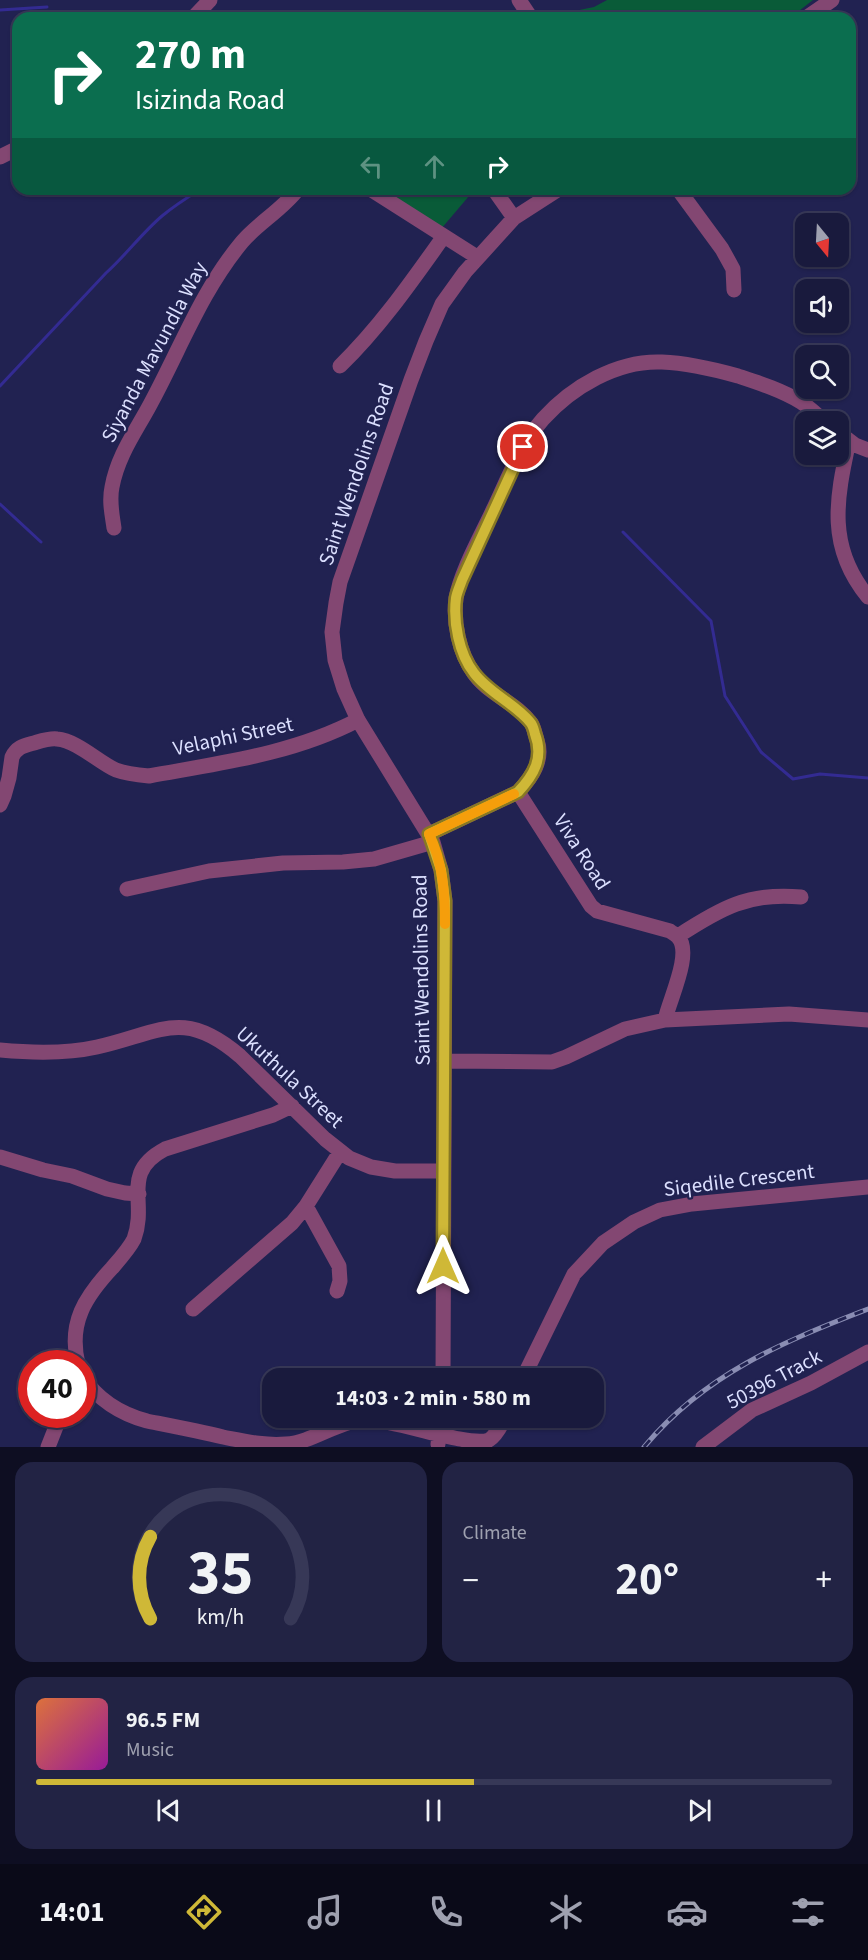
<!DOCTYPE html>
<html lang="en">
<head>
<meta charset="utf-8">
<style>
	:root { --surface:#191a3d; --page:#222344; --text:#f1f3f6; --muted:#9fa1b0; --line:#373857; --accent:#cfb837 }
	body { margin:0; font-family:"Source Sans 3",sans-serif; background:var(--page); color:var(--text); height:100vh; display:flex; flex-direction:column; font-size:22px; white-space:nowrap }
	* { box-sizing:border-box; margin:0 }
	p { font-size:20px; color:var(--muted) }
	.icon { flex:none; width:33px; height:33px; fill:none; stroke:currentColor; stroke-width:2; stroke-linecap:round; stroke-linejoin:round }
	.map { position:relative; height:1447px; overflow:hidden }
	.sheet { display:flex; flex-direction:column; gap:15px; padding:15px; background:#0e0e22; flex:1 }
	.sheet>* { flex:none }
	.hud { position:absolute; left:12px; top:12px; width:844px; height:183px; border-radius:18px; box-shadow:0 2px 4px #0004,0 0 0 2px var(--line); background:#0b6e4f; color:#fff; overflow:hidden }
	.needle { width:39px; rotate:162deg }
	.controls { position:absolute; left:795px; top:213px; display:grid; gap:12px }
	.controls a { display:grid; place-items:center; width:54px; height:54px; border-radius:12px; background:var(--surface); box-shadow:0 2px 4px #0004,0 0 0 2px var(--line); font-size:30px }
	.speed { position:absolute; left:18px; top:1350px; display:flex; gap:12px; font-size:30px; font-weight:700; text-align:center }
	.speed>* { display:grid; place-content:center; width:78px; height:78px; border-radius:50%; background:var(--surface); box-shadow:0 2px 4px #0004,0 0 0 2px var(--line); line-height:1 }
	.speed .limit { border:9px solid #d22; background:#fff; color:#111 }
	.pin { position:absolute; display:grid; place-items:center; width:51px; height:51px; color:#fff; margin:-26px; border:3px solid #fff; border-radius:50%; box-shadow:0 2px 6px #0007 }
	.me { position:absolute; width:66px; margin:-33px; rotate:0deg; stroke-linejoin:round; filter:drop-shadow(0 0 4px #0008) }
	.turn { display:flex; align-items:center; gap:21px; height:126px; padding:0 24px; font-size:27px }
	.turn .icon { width:78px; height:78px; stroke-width:2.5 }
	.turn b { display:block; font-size:42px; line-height:51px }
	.lanes { display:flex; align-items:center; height:57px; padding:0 24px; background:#0003; justify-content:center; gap:30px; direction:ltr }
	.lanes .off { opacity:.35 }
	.big { font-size:45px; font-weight:700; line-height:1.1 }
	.sheet .tile { flex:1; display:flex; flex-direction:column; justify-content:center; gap:9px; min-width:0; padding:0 21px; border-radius:18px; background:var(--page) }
	.sheet .dial { align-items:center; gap:0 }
	.dial svg { height:156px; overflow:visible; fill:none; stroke:var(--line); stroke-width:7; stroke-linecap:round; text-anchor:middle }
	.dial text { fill:var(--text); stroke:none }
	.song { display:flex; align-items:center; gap:18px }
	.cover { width:72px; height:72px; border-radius:9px; background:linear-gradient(135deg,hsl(20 70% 55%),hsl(300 70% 35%)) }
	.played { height:6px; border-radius:3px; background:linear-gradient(90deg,var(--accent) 55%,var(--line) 55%) }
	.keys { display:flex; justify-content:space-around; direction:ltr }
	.heat { display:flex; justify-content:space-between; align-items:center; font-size:33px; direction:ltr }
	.sheet .tiles { flex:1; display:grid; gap:15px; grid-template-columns:1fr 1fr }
	.tile:last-child { grid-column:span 2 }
	.trip { position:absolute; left:262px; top:1368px; width:342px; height:60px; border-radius:18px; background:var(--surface); box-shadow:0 2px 4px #0004,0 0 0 2px var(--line); font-weight:700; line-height:60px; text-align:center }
	.menu { display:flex; height:96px; justify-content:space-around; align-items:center; background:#0a0a18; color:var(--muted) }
	.menu .icon { width:42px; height:42px }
	.menu .current { color:var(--accent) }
	.menu b { font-size:27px; color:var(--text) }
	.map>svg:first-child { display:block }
	.green { fill:#095b38 }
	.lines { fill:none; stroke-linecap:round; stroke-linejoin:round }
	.stream { stroke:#332b92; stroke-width:3 }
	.minor { stroke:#834772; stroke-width:15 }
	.rail-casing { stroke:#8a8db3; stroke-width:5 }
	.rail { stroke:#212251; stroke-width:3; stroke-dasharray:9; stroke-linecap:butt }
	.route-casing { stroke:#877824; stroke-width:15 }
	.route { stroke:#cfb837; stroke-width:10 }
	.slow { stroke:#f59e0b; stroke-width:10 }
	.labels { text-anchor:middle; stroke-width:4.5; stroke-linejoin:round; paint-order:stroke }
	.street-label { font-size:21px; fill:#dbdffe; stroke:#212251 }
</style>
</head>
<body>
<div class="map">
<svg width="868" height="1447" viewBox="0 0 868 1447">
	<rect width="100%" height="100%" fill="#212251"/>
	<path class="green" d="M 607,0 L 813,0 L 790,18 L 540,18 L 594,7 Z
		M 381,189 L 475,189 L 441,229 Z"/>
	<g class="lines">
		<path class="stream" d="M 0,10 L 47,7
			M 0,386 L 106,273 C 126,255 142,233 162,216 C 174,206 188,197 201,189
			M 0,504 L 41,542
			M 623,532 L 711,621 L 725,696 L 761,752 L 793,779 L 820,774 L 868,778"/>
		<path class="minor" d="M 519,0 L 531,18
			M 193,18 L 210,0
			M 806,18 L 832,0
			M 0,157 L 18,148
			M 370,189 L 477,257
			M 496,189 L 497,194 L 514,218
			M 678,189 L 722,249 L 733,269 L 734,290
			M 340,366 C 380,327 412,281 444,236
			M 838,432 L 855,445 L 868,450
			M 849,441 C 836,500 827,547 868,597
			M 114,528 C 112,514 109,501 112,487 C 118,454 137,430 152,401 C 181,347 202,290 242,242 C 258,223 282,210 298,189
			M 518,792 L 591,906 L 597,911 L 670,931 C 671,932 678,936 678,937 C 693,953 669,1000 665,1020
			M 0,805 L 4,796 L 9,778 L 12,757 C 17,747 23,746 34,743 C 41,741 50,738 57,739 C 78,741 98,762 116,770 C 127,774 138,775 149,776 C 220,763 293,754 358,720
			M 429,834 L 518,792 C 532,777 544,760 537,740 C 535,734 534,727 531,723 C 516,702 487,694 473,672 C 459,652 453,622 456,598 C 461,571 481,536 493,510 C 508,479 520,445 543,419 C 572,387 617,360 662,362 C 688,363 713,369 738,376 C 759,383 781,390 801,402 C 809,407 817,415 825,422
			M 127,889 L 209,871 L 283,863 L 343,862 L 374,859 L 433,842
			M 678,936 C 721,908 749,892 801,897
			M 0,1050 C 32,1053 66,1054 97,1047 C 160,1033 183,1007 240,1056 L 325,1139 L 349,1158 L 371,1167 L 395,1171 L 443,1171
			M 444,1061 L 552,1062 L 566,1057 L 625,1029 L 665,1020 L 789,1014 L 868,1020
			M 0,1157 L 43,1170 L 72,1176 L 107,1189 L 125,1193 L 139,1194
			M 306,1206 L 339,1266 L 340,1281 L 337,1291
			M 193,1309 L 292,1223 L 306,1206 L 340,1152
			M 78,1364 C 68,1323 85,1297 112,1268 C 119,1260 129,1249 134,1239 C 148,1201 120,1173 165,1149 L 273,1115 L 292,1106
			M 82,1376 C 97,1399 121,1414 147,1421 C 172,1426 198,1431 223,1437 C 244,1441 265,1446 286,1444 C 316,1442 343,1416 374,1420 C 400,1422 469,1447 489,1440 C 497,1435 501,1425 505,1418
			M 443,1378 L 445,901 L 441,870 L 433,842 L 358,720 L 344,689 L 335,660 L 332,632 L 336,603 L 340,582 L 411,380 L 426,341 L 442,304 L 465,272 L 514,218 L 559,189
			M 523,1378 L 574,1274 L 603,1243 L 634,1222 L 660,1210 L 692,1204 L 868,1187
			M 438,1444 L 441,1418
			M 48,1447 L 61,1414
			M 703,1447 L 752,1410 L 811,1383 L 868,1352"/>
		<defs>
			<path id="rail" d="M 644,1447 C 705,1374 782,1342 868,1309"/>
		</defs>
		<use href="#rail" class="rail-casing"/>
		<use href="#rail" class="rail"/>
	</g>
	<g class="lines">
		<defs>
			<path id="route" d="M 443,1266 L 445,901 L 441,870 L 429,834 L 518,792 C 534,775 544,758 535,734 C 534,730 533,725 530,722 C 514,703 489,693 474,673 C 459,654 453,622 456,598 C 457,592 460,586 462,580 L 523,447"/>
		</defs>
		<use href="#route" class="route-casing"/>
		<use href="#route" class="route"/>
		<path class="slow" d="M 445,924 C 445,893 443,863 429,834 L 514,794"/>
	</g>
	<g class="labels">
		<g class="street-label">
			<text transform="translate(154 352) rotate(-62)" y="7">Siyanda Mavundla Way</text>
			<text transform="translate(356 474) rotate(-71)" y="7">Saint Wendolins Road</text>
			<text transform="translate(233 736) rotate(-12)" y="7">Velaphi Street</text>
			<text transform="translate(582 852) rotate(57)" y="7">Viva Road</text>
			<text transform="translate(421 970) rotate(-91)" y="7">Saint Wendolins Road</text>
			<text transform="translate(290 1077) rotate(43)" y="7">Ukuthula Street</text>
			<text transform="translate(739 1180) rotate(-7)" y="7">Siqedile Crescent</text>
			<text transform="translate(774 1379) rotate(-28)" y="7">50396 Track</text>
		</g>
	</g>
</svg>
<div class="controls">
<a><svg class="needle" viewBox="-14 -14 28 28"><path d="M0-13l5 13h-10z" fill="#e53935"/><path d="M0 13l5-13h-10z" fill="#9fa1b0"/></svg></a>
<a><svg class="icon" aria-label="sound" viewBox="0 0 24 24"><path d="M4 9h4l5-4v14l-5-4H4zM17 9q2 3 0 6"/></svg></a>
<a><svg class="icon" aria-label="search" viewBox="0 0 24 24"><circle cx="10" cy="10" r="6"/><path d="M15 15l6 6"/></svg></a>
<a><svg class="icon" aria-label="layers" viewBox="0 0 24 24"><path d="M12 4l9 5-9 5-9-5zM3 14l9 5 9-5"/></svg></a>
</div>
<div class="speed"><div class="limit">40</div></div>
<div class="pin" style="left:523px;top:447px;background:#d93025"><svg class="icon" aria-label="arrive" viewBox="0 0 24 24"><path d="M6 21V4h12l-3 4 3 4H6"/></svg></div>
<svg class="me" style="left:443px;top:1266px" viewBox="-20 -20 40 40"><path d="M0-17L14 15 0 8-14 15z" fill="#cfb837" stroke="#fff" stroke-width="4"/></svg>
<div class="trip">14:03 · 2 min · 580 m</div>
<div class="hud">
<div class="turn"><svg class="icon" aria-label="right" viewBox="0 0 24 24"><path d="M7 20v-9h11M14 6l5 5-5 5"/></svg><div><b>270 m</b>Isizinda Road</div></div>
<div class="lanes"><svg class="icon off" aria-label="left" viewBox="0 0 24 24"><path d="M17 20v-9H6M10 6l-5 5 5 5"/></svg><svg class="icon off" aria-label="ahead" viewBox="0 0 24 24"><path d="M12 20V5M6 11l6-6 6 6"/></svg><svg class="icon" aria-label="right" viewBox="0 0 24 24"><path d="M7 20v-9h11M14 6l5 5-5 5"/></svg></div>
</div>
</div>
<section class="sheet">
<div class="tiles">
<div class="tile dial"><svg viewBox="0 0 100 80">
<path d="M14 69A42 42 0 1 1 86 69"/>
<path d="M14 69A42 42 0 0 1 14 27" stroke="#cfb837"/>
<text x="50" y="56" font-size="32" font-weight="700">35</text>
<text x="50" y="72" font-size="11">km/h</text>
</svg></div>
<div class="tile"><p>Climate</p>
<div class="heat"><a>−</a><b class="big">20°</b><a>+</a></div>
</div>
<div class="tile">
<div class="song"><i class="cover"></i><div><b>96.5 FM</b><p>Music</p></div></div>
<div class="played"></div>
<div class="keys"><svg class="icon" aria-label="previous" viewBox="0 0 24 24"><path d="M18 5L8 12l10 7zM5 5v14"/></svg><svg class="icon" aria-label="pause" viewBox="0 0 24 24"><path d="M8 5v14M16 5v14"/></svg><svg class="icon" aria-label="next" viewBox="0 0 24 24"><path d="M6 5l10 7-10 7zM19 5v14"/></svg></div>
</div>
</div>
</section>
<nav class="menu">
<b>14:01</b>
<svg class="icon current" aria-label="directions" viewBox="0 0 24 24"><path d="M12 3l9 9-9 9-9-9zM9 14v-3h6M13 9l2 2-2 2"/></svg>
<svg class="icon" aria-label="music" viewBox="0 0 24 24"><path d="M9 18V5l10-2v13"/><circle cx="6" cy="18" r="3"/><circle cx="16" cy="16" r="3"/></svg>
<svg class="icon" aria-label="phone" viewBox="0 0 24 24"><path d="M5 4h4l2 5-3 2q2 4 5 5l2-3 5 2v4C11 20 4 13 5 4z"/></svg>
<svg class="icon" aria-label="climate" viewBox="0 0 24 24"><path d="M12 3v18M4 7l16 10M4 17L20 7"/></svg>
<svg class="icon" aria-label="car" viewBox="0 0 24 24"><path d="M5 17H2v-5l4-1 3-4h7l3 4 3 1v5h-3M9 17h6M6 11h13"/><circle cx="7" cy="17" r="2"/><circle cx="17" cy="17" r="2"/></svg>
<svg class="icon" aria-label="filters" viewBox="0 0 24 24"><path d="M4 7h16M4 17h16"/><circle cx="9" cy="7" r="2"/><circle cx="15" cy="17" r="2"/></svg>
</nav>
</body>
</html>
